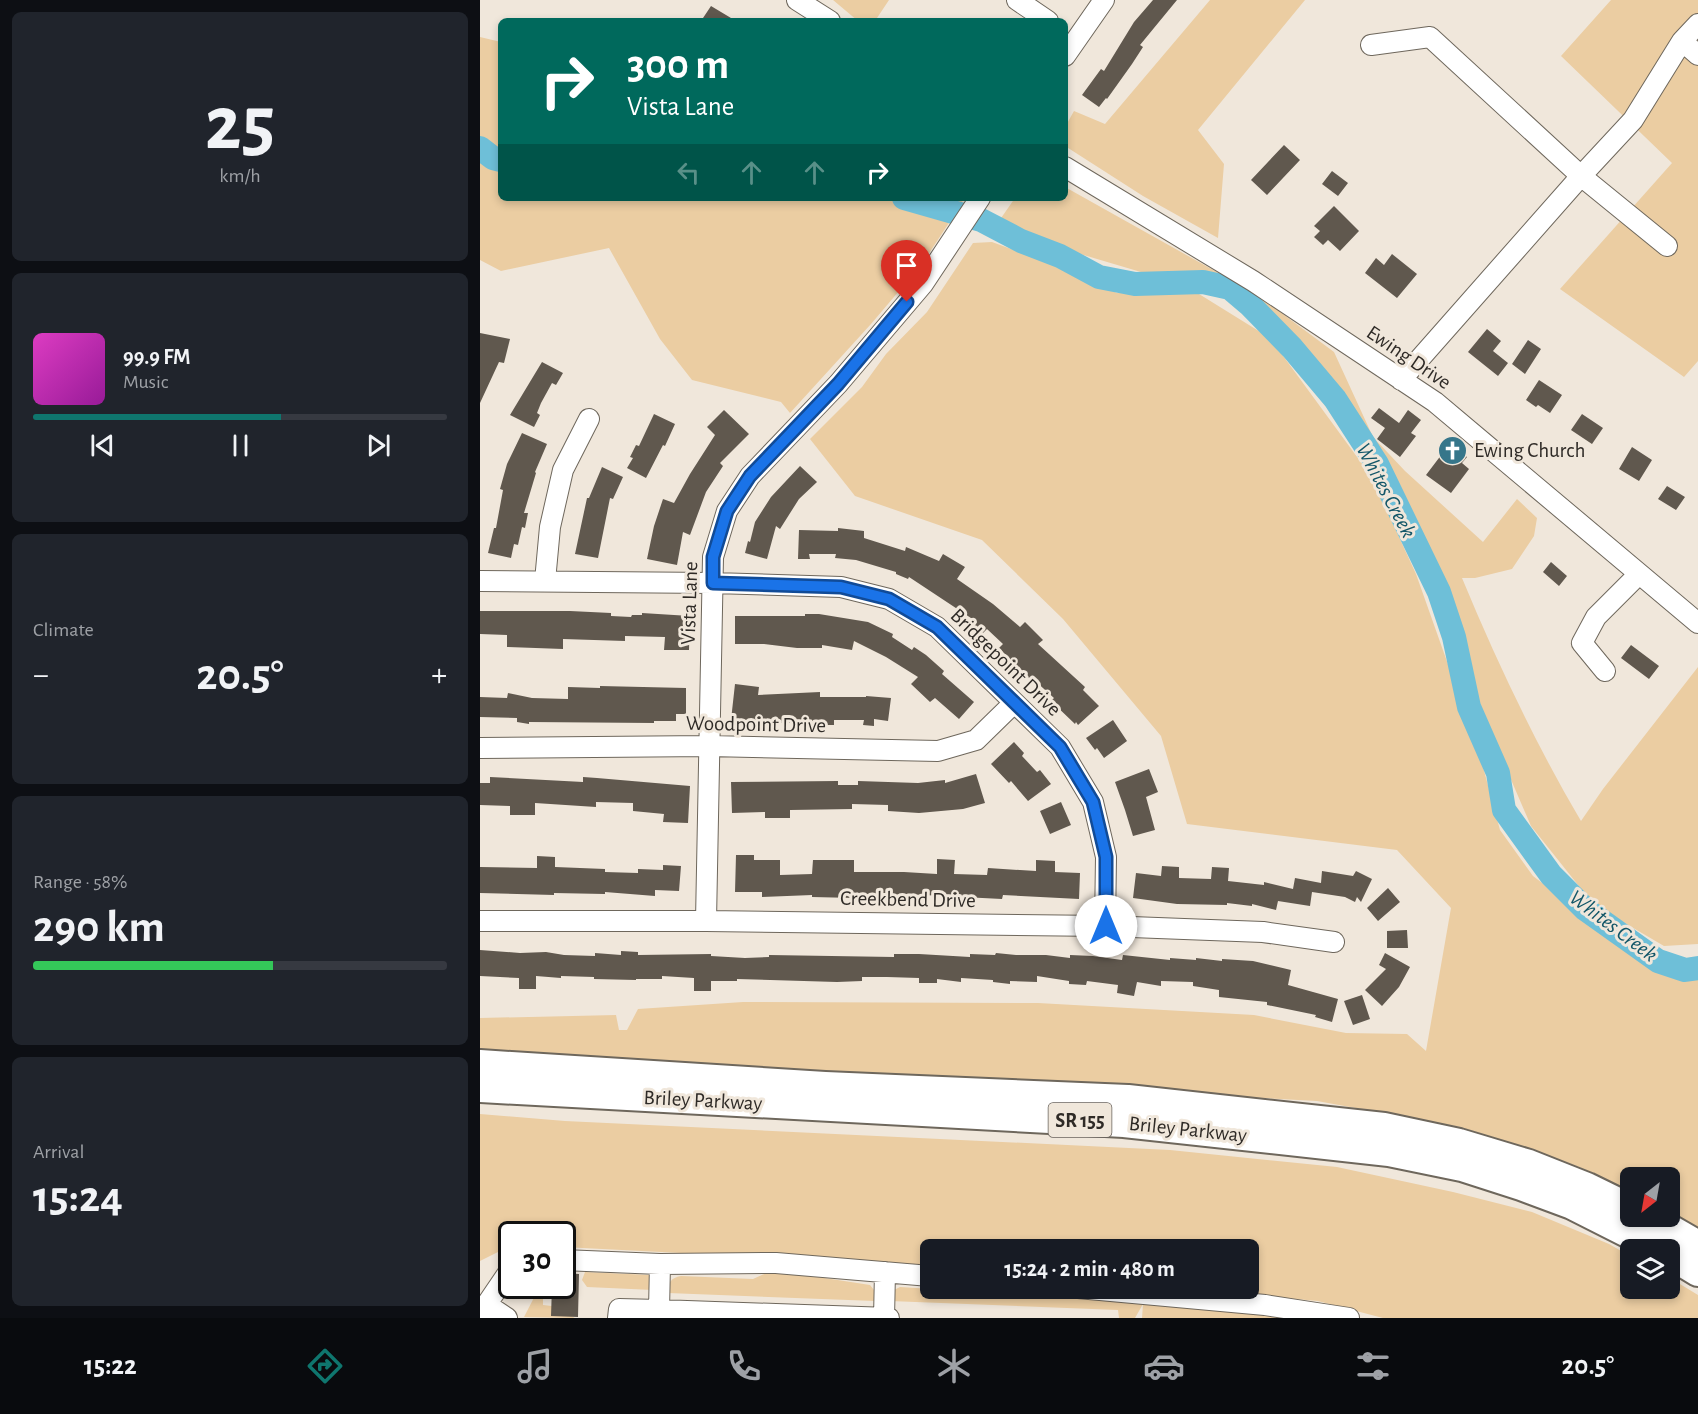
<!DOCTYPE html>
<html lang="en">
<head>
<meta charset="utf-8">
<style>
	:root { --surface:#171b24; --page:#20242c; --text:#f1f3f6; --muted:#9ea1a6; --line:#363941; --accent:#0f766e }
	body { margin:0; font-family:"Alegreya Sans",sans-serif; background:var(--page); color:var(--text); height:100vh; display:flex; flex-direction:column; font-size:22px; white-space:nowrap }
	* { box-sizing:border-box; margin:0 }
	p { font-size:20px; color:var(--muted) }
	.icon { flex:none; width:33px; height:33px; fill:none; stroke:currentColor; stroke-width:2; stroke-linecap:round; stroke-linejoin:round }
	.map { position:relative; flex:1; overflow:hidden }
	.sheet { display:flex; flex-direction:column; gap:12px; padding:12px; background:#0d0f14; width:480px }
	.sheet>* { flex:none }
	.hud { position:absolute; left:18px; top:18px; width:570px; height:183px; border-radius:9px; box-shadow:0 3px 9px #0003; background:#00695c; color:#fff; overflow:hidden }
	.needle { width:39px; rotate:211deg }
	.fabs { position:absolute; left:1140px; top:1167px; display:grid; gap:12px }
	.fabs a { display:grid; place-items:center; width:60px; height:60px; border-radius:9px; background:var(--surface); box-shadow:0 3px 9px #0003; font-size:30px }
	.speed { position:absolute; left:18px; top:1221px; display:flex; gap:12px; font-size:30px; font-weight:700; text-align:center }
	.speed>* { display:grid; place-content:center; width:78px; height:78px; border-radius:50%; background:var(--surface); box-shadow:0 3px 9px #0003; line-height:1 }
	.speed .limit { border:3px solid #111; border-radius:9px; background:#fff; color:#111 }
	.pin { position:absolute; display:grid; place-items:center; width:51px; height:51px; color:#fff; margin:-62px -26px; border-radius:50% 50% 50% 0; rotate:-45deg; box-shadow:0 0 6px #0007 }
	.pin .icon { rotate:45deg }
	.me { position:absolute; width:66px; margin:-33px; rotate:0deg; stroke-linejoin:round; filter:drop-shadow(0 0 4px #0008) }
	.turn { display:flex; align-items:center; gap:21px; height:126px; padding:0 30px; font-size:27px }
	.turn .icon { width:78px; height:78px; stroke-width:2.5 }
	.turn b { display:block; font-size:42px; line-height:51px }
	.lanes { display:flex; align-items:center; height:57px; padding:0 30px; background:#0003; justify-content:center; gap:30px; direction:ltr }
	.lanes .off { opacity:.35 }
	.big { font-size:45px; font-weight:700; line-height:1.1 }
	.sheet .tile { flex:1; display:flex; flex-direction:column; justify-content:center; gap:9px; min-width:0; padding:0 21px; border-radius:9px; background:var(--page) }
	.sheet .dial { align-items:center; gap:0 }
	.dial b { font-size:78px; line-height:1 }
	.song { display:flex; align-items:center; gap:18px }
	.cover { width:72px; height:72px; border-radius:9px; background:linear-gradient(135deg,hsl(310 70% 55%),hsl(300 70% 35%)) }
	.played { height:6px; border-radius:3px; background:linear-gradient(90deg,var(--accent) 60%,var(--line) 60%) }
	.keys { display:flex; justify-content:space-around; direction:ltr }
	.heat { display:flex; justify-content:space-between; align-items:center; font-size:33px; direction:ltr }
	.charge { height:9px; border-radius:4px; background:linear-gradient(90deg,#34c759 58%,var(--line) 0) }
	.trip { position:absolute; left:440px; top:1239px; width:339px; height:60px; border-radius:9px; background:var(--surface); box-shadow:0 3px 9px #0003; font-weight:700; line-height:60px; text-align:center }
	.dock { display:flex; height:96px; justify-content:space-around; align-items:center; background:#090b0e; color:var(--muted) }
	.dock .icon { width:42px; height:42px }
	.dock .selected { color:var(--accent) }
	.dock b { font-size:27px; color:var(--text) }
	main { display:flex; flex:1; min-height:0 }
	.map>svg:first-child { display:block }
	.green { fill:#ebcda2 }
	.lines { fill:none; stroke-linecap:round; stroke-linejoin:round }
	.river { stroke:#6ebfd8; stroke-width:24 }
	.building { fill:#60584e }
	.minor-casing { stroke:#6e675c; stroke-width:22 }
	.highway-casing { stroke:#6e675c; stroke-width:32 }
	.minor { stroke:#fff; stroke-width:20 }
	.highway { stroke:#fff; stroke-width:28 }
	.route-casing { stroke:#114b97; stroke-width:15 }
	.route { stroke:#1a73e8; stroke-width:10 }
	.labels { text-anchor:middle; stroke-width:6; stroke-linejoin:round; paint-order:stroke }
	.shield { fill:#f0e7db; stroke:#69635d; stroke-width:1.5 }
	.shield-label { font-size:20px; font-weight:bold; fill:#2f2b27 }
	.street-label { font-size:21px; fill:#2f2b27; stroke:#f0e7db }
	.poi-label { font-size:21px; fill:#2f2b27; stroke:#f0e7db; text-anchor:start }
	.water-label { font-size:22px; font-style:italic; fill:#125668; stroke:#f0e7db }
</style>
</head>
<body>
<main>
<section class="sheet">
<div class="tile dial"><b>25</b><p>km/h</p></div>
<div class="tile">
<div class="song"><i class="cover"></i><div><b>99.9 FM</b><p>Music</p></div></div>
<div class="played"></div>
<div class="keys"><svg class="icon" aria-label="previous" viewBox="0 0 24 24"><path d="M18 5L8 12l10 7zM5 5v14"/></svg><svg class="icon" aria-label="pause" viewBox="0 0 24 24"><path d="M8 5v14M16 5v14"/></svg><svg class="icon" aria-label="next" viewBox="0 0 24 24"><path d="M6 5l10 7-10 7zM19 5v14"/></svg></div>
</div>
<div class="tile"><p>Climate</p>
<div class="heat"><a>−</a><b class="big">20.5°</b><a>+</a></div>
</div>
<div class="tile"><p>Range · 58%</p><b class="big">290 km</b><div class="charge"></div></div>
<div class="tile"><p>Arrival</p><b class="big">15:24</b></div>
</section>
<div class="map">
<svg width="1218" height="1318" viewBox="0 0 1218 1318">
	<rect width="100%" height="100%" fill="#f0e7db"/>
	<path class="green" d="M 353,0 L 409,0 L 395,21 L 378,21 Z
		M 730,0 L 825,0 L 718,130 L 744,164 L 738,238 L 663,196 L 585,146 L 585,127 L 594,111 L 625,124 Z
		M 1131,0 L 1218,0 L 1218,361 L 1204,377 L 1080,289 L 1192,163 L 1081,56 Z
		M 0,37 L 21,42 L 21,198 L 483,198 L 482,203 L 442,264 L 391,324 L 310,413 L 301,402 L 212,380 L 180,339 L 129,248 L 21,271 L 0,260 Z
		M 585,187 L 776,294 L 854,352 L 893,437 L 925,471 L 1003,542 L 1037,499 L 1057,518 L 1054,536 L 1032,569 L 995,578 L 982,578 C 1017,662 1055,743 1101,821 L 1123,789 L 1218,667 L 1218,944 L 1184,946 L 1114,905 L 1051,826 L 998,703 L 959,572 L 899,455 L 839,364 L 776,300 L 739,279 L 671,275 L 580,248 L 519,221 L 535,198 L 585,198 Z
		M 512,242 L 564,261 L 637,293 L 719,294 L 790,338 L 891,476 L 936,574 L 999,752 L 1020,830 L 1053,876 L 1137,940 L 1185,969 L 1218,975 L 1218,1227 L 1190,1212 L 1190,1178 L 1150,1178 L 1150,1191 L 1099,1167 L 1048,1148 L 980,1127 L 837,1101 L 0,1055 L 0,1018 L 136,1015 L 139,1030 L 147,1030 L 158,1009 L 263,1002 L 558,1003 L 774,1015 L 866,1033 L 927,1034 L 946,1051 L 971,908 L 917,850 L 707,824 L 681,736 L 583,619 L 502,540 L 375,496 L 330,439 L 382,387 L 406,354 L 447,312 L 493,243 Z
		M 0,1114 L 85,1121 L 690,1150 L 857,1167 L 973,1192 L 1052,1212 L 1129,1244 L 1150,1256 L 1150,1288 L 1190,1288 L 1190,1278 L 1218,1295 L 1218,1318 L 903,1318 L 838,1301 L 701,1289 L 768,1288 L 768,1250 L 450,1250 L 450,1268 L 378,1262 L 83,1247 L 82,1234 L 32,1234 L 31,1252 L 26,1255 L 20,1251 L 0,1261 Z
		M 293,1270 L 390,1285 L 394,1290 L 395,1301 L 188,1293 C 188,1282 191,1278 201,1276 L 273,1279 Z
		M 105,1272 L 170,1275 L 173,1290 L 107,1287 L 102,1280 Z
		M 60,1286 L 63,1286 L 63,1305 L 72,1306 L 95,1318 L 44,1317 Z
		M 420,1287 L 599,1298 L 830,1318 L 662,1318 L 663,1304 L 655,1318 L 639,1318 L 638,1310 L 410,1301 L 414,1290 Z"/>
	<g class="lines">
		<path class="river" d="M 0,148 L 13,158 L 21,160
			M 424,198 L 501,220 L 541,241 L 580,256 L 619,277 L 655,284 L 723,282 L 750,288 L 770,305 L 812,348 L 855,399 L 897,464 L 959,592 L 974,637 L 989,707 L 1018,773 L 1024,810 L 1071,875 L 1105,909 L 1178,961 L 1205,970 L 1218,968"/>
	</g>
	<path class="building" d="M 673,0 L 697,0 L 660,45 L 663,47 L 652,64 L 627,99 L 626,98 L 619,107 L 602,95 L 621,69 L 624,71 L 654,22 Z
		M 231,6 L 256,21 L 221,21 Z
		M 804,145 L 820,160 L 787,195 L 771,180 Z
		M 852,171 L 868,183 L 858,196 L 842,184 Z
		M 854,206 L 879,231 L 860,251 L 848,240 L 843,245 L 834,237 L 840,231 L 834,226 Z
		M 912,254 L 937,274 L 917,298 L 885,273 L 896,258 L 904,265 Z
		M 1007,329 L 1021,341 L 1013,351 L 1028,363 L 1018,376 L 988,352 Z
		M 0,333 L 30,339 L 24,363 L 19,362 L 0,403 Z
		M 1048,340 L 1061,349 L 1045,374 L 1032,364 Z
		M 62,362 L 83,373 L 76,385 L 72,383 L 61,403 L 57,413 L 60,415 L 54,427 L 30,415 Z
		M 1059,380 L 1082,395 L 1070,413 L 1058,405 L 1056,407 L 1046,400 Z
		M 899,408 L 919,423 L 928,410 L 941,420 L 931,433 L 936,436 L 920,457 L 897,439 L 905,428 L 891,418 Z
		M 244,410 L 269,434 L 240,463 L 243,466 L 226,492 L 210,535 L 203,532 L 197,565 L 167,559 L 174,526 L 183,499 L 194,503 L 210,474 L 235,435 L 227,427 Z
		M 174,414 L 195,424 L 185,446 L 183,445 L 166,478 L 147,468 L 153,458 L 150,457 L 156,445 L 159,446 Z
		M 1102,414 L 1123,428 L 1112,444 L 1091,430 Z
		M 42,433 L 67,444 L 55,472 L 56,473 L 44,513 L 48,513 L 45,528 L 42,527 L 38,545 L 34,544 L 31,558 L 8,553 L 14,528 L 16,528 L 23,490 L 20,489 L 27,464 Z
		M 1152,447 L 1172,460 L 1159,481 L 1139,469 Z
		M 965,450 L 973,456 L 978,450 L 987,457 L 982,463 L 989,469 L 971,493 L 946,475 Z
		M 320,466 L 337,482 L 319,499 L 300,529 L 296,526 L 287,559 L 265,553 L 268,541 L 270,542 L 275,522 L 291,497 Z
		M 122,467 L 143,477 L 133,499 L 130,498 L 118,558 L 95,554 L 107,498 L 109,498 Z
		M 1187,486 L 1205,497 L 1196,510 L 1178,499 Z
		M 358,528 L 384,531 L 384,538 L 425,551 L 426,547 L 459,561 L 463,554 L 485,567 L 477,579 L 513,604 L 540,627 L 545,622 L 563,640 L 558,644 L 605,687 L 603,690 L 619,706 L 598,725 L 596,722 L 595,724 L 571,701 L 574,698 L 553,679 L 552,681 L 519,648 L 523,644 L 507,629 L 503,633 L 494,625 L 497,622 L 429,577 L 428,579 L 416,574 L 416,572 L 376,560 L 355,558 L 356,554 L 329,554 L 330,559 L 318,559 L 319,530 L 358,531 Z
		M 1071,562 L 1087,576 L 1079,586 L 1063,572 Z
		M 0,611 L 90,611 L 131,613 L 131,616 L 151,617 L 152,615 L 162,615 L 162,613 L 210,616 L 209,650 L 184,650 L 185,637 L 145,636 L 145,641 L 83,639 L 83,649 L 27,647 L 27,635 L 0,634 Z
		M 325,614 L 339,614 L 388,622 L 413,634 L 412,637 L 432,650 L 434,647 L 446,655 L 464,671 L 462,674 L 494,702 L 479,719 L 455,698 L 450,702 L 431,684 L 438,677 L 406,657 L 374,641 L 372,650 L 342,645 L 342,648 L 317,648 L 284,644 L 255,644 L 255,616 L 325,616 Z
		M 1151,645 L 1179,666 L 1169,679 L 1141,658 Z
		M 255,684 L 279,687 L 278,695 L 340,692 L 340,697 L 386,697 L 386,696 L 411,698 L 408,721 L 394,719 L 394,726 L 383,725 L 384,720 L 354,720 L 354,725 L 325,725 L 325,723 L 276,723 L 251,720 Z
		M 120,686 L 206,688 L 206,714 L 196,714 L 196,721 L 174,721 L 174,723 L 49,722 L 49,724 L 37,722 L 37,718 L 0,717 L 0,697 L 27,698 L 28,693 L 52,698 L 88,699 L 88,687 L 120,688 Z
		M 633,720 L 647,741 L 624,758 L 617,748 L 615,750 L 606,738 Z
		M 534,742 L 544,753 L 542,756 L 557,772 L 560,770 L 571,784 L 548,801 L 531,781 L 529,783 L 511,764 Z
		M 669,769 L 678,792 L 666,797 L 675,830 L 653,836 L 645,810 L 635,782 Z
		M 496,774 L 505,803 L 483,809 L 439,813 L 408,811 L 408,805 L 372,804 L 372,809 L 310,810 L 310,818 L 285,818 L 285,812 L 252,813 L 251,782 L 358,781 L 358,785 L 378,785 L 378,781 L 438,783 L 465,780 L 465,783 Z
		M 10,777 L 103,782 L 103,777 L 117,778 L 210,786 L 208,823 L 183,822 L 184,814 L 153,811 L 153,803 L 116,802 L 116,807 L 55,803 L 55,815 L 30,815 L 30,806 L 0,805 L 0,783 L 10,783 Z
		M 581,802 L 591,825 L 570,834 L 560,811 Z
		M 256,855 L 274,855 L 274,860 L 300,860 L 300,875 L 332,874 L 333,860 L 374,860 L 374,872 L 424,872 L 457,874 L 457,859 L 475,860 L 474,874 L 507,875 L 508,868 L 556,871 L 556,860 L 575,861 L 575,872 L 600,873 L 599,899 L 523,895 L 522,899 L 424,894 L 375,898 L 332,897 L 332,895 L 282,897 L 282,892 L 255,892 Z
		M 57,856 L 75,857 L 75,867 L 125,869 L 125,872 L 158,873 L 158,869 L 183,870 L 183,865 L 201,866 L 199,891 L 175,890 L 175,896 L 125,892 L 125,894 L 74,893 L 74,895 L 0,893 L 0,867 L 57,868 Z
		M 682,866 L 699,867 L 699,878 L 731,879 L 732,867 L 749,868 L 748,881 L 784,885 L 784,882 L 813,889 L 815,878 L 841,883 L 842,871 L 873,876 L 876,871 L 892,879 L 881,902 L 877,897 L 875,902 L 865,897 L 832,892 L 830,906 L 798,901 L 796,910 L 772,904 L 772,906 L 747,903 L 747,905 L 697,904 L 653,898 L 656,873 L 681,876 Z
		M 908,888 L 920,902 L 898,921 L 887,908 Z
		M 927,930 L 928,948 L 907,948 L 907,931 Z
		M 0,950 L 40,953 L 66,952 L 84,955 L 115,956 L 115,953 L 141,955 L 141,951 L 158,952 L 158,955 L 231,954 L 231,956 L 265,958 L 289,957 L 289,955 L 414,957 L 414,954 L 439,954 L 490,957 L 490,954 L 515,955 L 516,953 L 536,955 L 566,955 L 590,958 L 590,955 L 613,956 L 642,960 L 643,955 L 690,960 L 690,958 L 716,960 L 716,958 L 742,961 L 742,959 L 773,961 L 811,970 L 808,985 L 858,999 L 852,1022 L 835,1017 L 836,1015 L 787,1005 L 787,1002 L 739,997 L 739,990 L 713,986 L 713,982 L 681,981 L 681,986 L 657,982 L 654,996 L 637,993 L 638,985 L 607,981 L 606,985 L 589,984 L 589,981 L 557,976 L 557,982 L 530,981 L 530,984 L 513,982 L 513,980 L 481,978 L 481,982 L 457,979 L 457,983 L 439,983 L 439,978 L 407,977 L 382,977 L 382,981 L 357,982 L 257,979 L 257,981 L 231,981 L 231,991 L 214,991 L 214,978 L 182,976 L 182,979 L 156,979 L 156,980 L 114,979 L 114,977 L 81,976 L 81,978 L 56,976 L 56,989 L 39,989 L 39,978 L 0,976 Z
		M 905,953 L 930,967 L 919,987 L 902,1006 L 885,990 L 906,969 L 899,965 Z
		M 882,995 L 890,1019 L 873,1025 L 864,1001 Z
		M 82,1273 L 99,1274 L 98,1317 L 71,1316 L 72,1286 L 82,1286 Z"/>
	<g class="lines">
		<defs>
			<path id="minor" d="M 317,0 L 350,21
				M 537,0 L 568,21
				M 1202,41 L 1218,24
				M 891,45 L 950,37 L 1101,176 L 921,380
				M 585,56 L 624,0
				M 585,167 L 773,281 L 955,402 L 1218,623
				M 1187,246 L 1101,176 L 1153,120 L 1202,41 L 1218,55
				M 0,581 L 233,583 L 361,587 L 409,599 L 457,627 L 580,747 L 613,802 L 626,857 L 625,926
				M 65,581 L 70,527 L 83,470 L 109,419
				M 1125,671 L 1102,643 L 1116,617 L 1159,574
				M 0,748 L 229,746 L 458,751 L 496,740 L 534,703
				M 0,921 L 226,921 L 625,926 L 783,932 L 854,942
				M 226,921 L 233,557 L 247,511 L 270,476 L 358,384 L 443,284 L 500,198
				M 82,1260 L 180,1264 L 296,1263 L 450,1276
				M 598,1288 L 785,1305 L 869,1318
				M 6,1304 L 27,1318
				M 0,1314 L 32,1267
				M 138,1318 L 139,1309 L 179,1310 L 180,1264
				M 179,1318 L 179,1310 L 409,1318
				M 404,1318 L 405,1272"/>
			<path id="highway" d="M 0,1064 L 345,1086 L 648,1099 L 904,1127 L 979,1143 L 1049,1164 L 1107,1187 L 1150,1208
				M 0,1088 L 644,1123 L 909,1152 L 982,1167 L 1041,1186 L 1092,1205 L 1181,1250
				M 1168,1216 L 1218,1245
				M 1190,1255 L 1218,1272"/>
		</defs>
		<use href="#minor" class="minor-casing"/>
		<use href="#highway" class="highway-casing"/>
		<use href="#minor" class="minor"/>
		<use href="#highway" class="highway"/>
	</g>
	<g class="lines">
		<defs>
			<path id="route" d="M 427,302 L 358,384 L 270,476 L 247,511 L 233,557 L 233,583 L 361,587 L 409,599 L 457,627 L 580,747 L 613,802 L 626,857 L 626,926"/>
		</defs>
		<use href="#route" class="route-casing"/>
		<use href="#route" class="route"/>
	</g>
	<defs>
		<symbol id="church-disc" viewBox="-11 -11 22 22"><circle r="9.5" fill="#36768a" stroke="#f0e7db"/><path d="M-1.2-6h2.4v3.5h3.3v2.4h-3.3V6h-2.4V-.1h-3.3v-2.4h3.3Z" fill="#fff"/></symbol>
	</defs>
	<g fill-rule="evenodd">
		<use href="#church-disc" x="956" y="434" width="33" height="33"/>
	</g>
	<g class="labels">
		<rect class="shield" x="568.5" y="1103" width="63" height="34" rx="4.5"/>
		<g class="shield-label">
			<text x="600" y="1127">SR 155</text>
		</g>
		<g class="street-label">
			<text transform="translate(929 357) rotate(34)" y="7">Ewing Drive</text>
			<text transform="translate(209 603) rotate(-88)" y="7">Vista Lane</text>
			<text transform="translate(526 662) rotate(44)" y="7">Bridgepoint Drive</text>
			<text transform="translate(276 724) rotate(1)" y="7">Woodpoint Drive</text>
			<text transform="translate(428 899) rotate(1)" y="7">Creekbend Drive</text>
			<text transform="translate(223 1100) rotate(3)" y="7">Briley Parkway</text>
			<text transform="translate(708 1129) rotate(6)" y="7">Briley Parkway</text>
		</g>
		<g class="poi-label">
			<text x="994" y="457">Ewing Church</text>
		</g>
		<g class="water-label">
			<text transform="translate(907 490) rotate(62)" y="8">Whites Creek</text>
			<text transform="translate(1134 925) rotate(37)" y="8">Whites Creek</text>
		</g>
	</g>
</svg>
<div class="fabs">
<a><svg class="needle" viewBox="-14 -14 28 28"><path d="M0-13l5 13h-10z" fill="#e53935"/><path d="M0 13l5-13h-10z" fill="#9ea1a6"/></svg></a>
<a><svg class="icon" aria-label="layers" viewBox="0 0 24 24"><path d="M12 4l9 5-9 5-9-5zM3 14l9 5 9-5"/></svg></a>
</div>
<div class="speed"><div class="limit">30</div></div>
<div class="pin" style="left:427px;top:302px;background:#d93025"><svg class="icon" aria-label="arrive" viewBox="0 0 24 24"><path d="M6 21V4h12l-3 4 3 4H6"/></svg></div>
<svg class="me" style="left:626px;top:926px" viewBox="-20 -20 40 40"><circle r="19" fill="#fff"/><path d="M0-13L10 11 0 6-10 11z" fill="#1a73e8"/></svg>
<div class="trip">15:24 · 2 min · 480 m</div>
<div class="hud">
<div class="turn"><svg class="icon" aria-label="right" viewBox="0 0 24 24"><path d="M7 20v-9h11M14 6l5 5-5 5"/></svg><div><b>300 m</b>Vista Lane</div></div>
<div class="lanes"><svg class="icon off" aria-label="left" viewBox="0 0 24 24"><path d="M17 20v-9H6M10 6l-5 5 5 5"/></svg><svg class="icon off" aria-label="ahead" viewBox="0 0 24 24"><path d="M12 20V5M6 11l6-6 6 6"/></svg><svg class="icon off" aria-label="ahead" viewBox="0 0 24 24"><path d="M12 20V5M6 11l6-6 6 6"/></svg><svg class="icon" aria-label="right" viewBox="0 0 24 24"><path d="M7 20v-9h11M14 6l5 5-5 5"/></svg></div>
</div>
</div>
</main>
<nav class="dock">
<b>15:22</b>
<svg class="icon selected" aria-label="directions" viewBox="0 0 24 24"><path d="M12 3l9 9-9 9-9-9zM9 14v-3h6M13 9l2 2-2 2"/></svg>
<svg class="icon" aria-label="music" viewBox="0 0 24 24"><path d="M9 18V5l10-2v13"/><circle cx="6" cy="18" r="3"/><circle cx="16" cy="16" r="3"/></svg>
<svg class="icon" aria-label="phone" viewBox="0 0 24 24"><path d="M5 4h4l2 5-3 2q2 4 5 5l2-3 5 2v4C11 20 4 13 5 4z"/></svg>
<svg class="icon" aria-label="climate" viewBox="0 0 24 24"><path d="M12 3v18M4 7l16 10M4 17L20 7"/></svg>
<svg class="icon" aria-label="car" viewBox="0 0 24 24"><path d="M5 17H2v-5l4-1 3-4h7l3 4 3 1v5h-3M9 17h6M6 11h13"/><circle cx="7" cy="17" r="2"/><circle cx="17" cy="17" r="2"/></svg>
<svg class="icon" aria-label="filters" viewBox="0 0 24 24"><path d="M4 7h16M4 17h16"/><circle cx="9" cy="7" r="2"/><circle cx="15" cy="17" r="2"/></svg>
<b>20.5°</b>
</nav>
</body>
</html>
